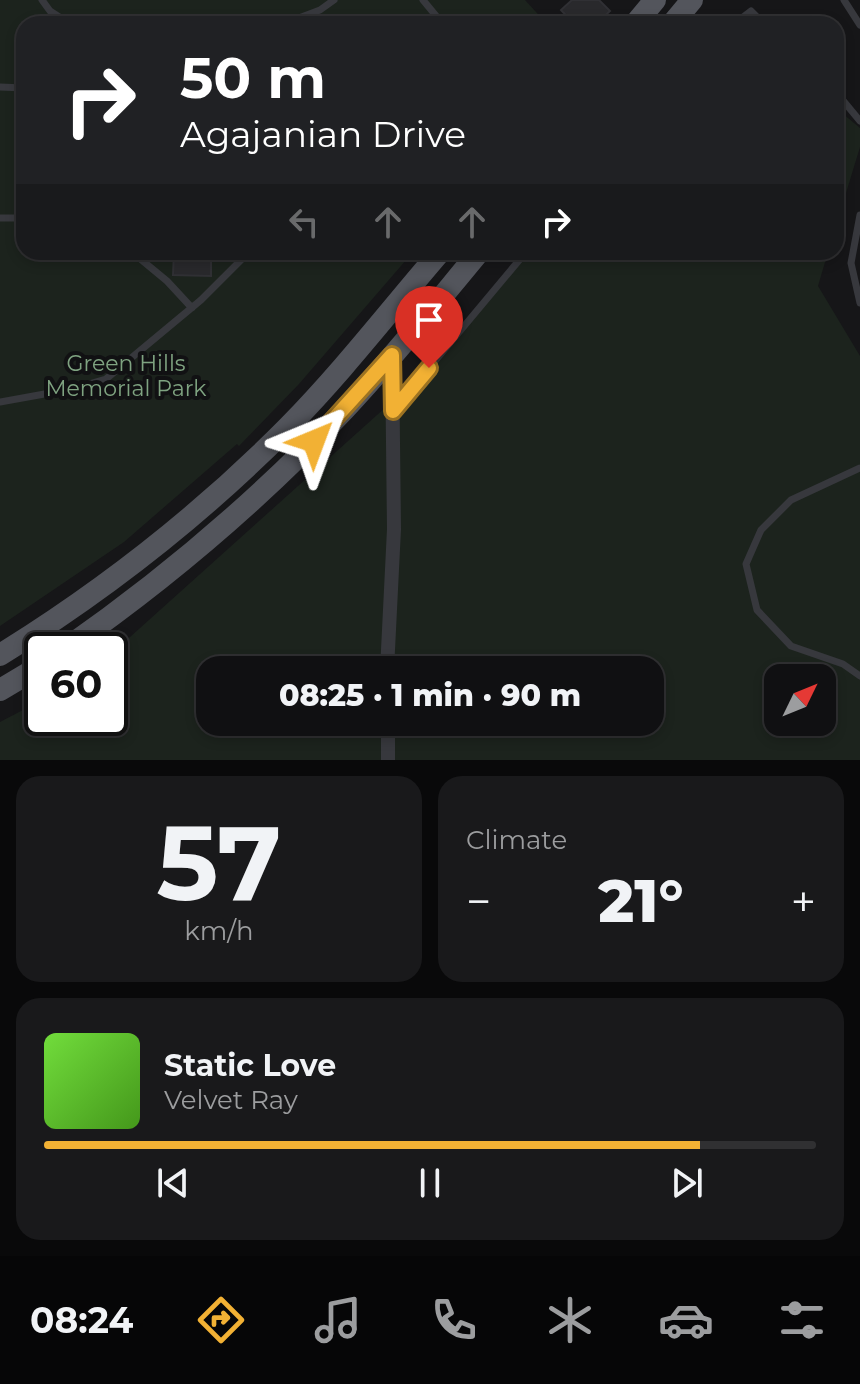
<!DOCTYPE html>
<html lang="en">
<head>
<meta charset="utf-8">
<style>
	:root { --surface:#101012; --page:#19191b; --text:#f1f3f6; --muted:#9c9d9f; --line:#303032; --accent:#f2b134 }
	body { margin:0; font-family:Montserrat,sans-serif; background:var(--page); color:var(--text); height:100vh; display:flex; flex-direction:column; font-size:30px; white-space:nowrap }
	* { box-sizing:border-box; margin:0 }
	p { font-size:26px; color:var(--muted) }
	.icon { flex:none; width:44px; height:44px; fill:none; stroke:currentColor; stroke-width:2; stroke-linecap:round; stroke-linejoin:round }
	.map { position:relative; height:760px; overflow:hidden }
	.sheet { display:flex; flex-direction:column; gap:16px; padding:16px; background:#09090a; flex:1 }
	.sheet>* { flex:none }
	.guide { position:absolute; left:16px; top:16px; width:828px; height:244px; border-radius:24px; box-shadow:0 4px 12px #0003,0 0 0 2px var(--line); background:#202124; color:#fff; overflow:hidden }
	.needle { width:52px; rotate:47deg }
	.fabs { position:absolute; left:764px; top:664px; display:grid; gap:16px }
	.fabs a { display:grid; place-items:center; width:72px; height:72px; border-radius:16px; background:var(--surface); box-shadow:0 4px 12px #0003,0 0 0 2px var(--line); font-size:40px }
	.speed { position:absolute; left:24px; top:632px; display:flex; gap:16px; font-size:40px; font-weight:700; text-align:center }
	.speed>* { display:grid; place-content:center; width:104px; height:104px; border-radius:50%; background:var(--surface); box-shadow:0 4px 12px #0003,0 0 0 2px var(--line); line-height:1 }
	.speed .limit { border:4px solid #111; border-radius:12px; background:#fff; color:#111 }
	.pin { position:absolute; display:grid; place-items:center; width:68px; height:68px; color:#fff; margin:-82px -34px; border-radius:50% 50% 50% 0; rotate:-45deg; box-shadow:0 0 8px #0007 }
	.pin .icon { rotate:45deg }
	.me { position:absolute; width:88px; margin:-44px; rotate:44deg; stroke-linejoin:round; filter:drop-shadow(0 0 6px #0008) }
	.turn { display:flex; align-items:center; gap:28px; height:168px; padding:0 32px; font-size:36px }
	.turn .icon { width:104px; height:104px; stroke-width:2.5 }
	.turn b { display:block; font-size:56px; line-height:68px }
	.lanes { display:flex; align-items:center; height:76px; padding:0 32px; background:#0003; justify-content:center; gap:40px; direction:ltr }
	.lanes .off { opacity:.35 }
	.big { font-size:60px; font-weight:800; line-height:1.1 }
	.sheet .card { flex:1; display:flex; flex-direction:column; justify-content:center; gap:12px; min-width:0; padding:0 28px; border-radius:24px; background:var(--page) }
	.sheet .dial { align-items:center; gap:0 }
	.dial b { font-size:104px; line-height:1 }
	.song { display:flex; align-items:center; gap:24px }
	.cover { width:96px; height:96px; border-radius:12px; background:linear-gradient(135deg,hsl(100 70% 55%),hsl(100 70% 35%)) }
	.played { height:8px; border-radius:4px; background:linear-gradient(90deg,var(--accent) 85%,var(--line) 85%) }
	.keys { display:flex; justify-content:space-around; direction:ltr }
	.heat { display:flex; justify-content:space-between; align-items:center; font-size:44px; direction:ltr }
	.sheet .tiles { flex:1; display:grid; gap:16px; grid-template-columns:1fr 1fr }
	.card:last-child { grid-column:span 2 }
	.trip { position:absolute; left:196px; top:656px; width:468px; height:80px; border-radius:24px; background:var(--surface); box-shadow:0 4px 12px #0003,0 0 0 2px var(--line); font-weight:800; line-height:80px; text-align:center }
	.tabs { display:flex; height:128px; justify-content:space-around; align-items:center; background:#060607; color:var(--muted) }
	.tabs .icon { width:56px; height:56px }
	.tabs .active { color:var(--accent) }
	.tabs b { font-size:36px; color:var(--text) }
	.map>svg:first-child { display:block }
	.green { fill:#1c231d; fill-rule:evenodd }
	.building { fill:#29292c; stroke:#303034; stroke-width:2 }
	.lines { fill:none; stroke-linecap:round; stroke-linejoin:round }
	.service { stroke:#37383d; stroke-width:7 }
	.minor { stroke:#37383d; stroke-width:14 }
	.primary { stroke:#53555c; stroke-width:22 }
	.route-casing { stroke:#9d7322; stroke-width:20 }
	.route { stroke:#f2b134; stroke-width:14 }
	.labels { text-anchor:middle; stroke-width:8; stroke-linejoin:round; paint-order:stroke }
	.park-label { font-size:22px; fill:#7fa381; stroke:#111113 }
</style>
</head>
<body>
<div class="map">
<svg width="860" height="760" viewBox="0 0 860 760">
	<rect width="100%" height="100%" fill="#161618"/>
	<path class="green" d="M 0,0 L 525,0 L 547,24 L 24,24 L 24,252 L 413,252 L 299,384 L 239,446 L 237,444 L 124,542 L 0,626 Z
		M 836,108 L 860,128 L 860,147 L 836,226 Z
		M 527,252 L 828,252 L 818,286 L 860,356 L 860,760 L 0,760 L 0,722 L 42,700 L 42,718 L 110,718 L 110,655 L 446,353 ZM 210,670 L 650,670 L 650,722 L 210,722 ZM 778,678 L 822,678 L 822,722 L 778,722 Z"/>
	<path class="building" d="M 572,0 L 599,0 L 610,11 L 596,24 L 574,24 L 561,10 Z
		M 174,252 L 214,252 L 211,255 L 211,276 L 173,275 Z"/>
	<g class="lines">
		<path class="service" d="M 42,0 L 50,11 L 70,24
			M 423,0 L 437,17 L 438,24
			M 844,0 L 860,25
			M 283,24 L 320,10 L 334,0
			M 734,24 L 751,11 L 764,24
			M 0,87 L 24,88
			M 836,92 L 860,121
			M 860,215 L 851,263 L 860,303
			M 0,218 L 24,218
			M 132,252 L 167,281 L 192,308
			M 0,402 L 72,389 L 106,379 L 201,300 L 249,252
			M 394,410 L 526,252
			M 860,468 L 791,500 L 761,530 L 746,564 L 757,610 L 791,646 L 843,664 L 860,676"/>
		<path class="minor" d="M 387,670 L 394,529 L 392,355
			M 388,722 L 388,760"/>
		<path class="primary" d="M 635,24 L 655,0
			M 672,24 L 692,0
			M 64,650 C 166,579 260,499 345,409 C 392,359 435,305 479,252
			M 0,655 C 105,590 202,514 289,426 C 343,371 390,310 440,252
			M 0,690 L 42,665"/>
	</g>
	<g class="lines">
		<defs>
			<path id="route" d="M 314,441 L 392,355 L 393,411 L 429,368"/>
		</defs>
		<use href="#route" class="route-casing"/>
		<use href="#route" class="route"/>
	</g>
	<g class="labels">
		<g class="park-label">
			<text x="126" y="371">Green Hills<tspan x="126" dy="25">Memorial Park</tspan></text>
		</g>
	</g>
</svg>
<div class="fabs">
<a><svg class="needle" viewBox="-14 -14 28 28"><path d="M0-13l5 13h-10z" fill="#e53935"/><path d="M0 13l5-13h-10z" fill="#9c9d9f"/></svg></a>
</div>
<div class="speed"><div class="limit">60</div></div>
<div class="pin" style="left:429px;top:368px;background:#d93025"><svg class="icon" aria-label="arrive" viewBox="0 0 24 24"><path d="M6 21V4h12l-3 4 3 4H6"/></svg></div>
<svg class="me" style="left:314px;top:441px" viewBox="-20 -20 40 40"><path d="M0-17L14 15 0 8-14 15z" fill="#f2b134" stroke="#fff" stroke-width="4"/></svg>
<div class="trip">08:25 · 1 min · 90 m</div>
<div class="guide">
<div class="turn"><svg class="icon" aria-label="right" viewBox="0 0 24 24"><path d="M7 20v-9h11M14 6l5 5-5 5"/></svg><div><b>50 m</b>Agajanian Drive</div></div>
<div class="lanes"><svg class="icon off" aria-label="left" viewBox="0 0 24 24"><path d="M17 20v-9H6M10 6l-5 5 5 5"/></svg><svg class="icon off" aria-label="ahead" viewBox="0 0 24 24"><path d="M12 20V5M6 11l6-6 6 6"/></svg><svg class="icon off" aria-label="ahead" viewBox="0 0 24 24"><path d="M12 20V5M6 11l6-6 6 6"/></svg><svg class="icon" aria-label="right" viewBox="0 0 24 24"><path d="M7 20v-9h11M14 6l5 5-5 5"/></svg></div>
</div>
</div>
<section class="sheet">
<div class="tiles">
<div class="card dial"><b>57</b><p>km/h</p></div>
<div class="card"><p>Climate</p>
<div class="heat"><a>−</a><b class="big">21°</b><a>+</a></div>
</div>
<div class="card">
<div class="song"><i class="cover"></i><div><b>Static Love</b><p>Velvet Ray</p></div></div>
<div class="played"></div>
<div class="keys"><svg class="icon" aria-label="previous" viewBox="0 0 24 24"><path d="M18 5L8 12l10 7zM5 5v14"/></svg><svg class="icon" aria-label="pause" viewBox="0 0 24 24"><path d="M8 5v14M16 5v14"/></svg><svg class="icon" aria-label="next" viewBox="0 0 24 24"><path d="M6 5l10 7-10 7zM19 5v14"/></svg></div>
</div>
</div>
</section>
<nav class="tabs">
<b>08:24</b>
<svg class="icon active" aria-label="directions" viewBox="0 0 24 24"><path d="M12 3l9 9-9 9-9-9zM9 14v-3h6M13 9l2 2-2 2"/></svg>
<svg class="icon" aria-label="music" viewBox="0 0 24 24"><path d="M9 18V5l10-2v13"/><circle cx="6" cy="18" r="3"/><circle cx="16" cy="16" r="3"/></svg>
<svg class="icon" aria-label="phone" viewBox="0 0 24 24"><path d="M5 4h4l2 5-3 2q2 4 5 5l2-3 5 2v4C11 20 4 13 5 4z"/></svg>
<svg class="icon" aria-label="climate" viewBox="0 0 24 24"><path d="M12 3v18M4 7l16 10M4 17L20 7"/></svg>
<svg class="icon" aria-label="car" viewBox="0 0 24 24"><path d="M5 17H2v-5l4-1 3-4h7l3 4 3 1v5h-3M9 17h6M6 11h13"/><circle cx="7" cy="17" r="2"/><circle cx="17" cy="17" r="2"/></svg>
<svg class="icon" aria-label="filters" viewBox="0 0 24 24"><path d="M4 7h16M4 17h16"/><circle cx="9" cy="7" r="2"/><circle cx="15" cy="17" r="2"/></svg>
</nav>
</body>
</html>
